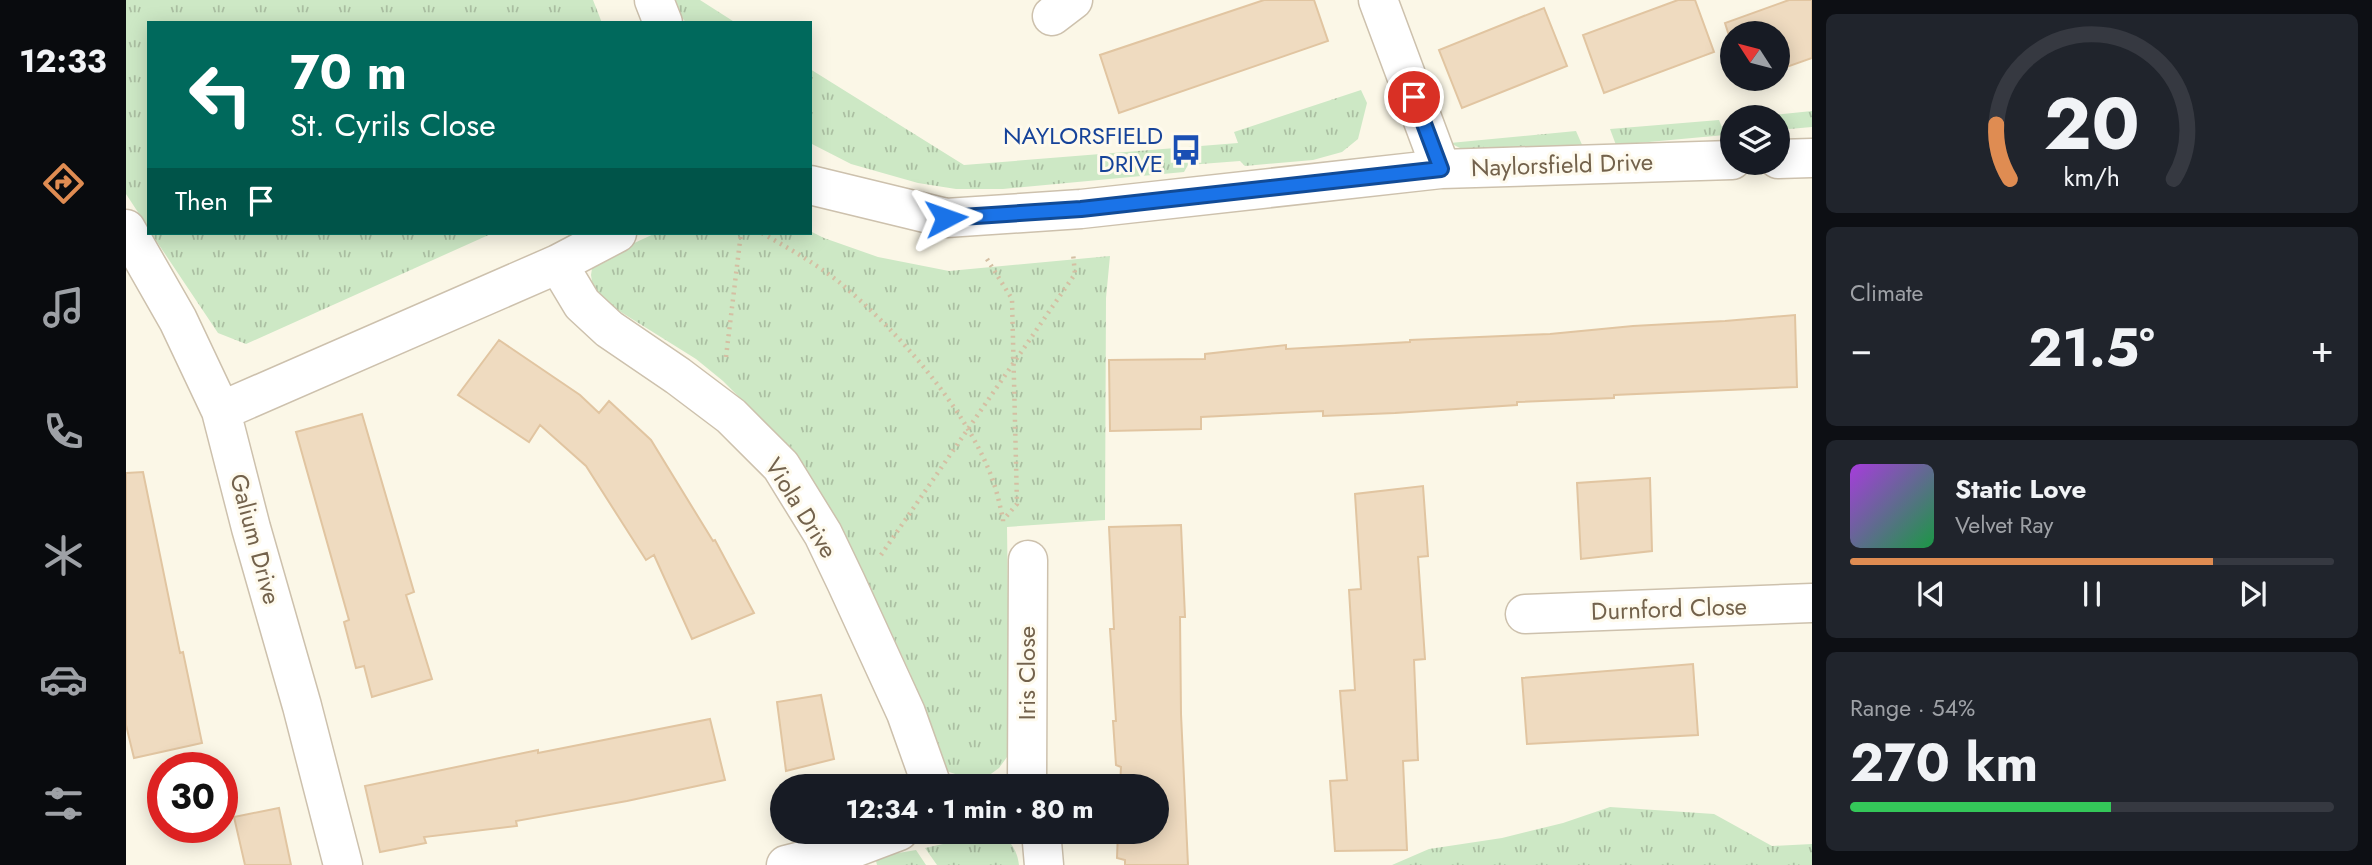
<!DOCTYPE html>
<html lang="en">
<head>
<meta charset="utf-8">
<style>
	:root { --surface:#171b24; --page:#20242c; --text:#f1f3f6; --muted:#9ea1a6; --line:#363941; --accent:#df8c52 }
	body { margin:0; font-family:Jost,sans-serif; background:var(--page); color:var(--text); height:100vh; display:flex; flex-direction:column; font-size:26px; white-space:nowrap }
	* { box-sizing:border-box; margin:0 }
	p { font-size:23px; color:var(--muted) }
	.icon { flex:none; width:38px; height:38px; fill:none; stroke:currentColor; stroke-width:2; stroke-linecap:round; stroke-linejoin:round }
	.map { position:relative; flex:1; overflow:hidden }
	.side { display:flex; flex-direction:column; gap:14px; padding:14px; background:#0d0f14; width:560px }
	.side>* { flex:none }
	.guide { position:absolute; left:21px; top:21px; width:665px; height:214px; border-radius:0px; box-shadow:0 4px 18px #0003; background:#00695c; color:#fff; overflow:hidden }
	.needle { width:46px; rotate:306deg }
	.fabs { position:absolute; left:1594px; top:21px; display:grid; gap:14px }
	.fabs a { display:grid; place-items:center; width:70px; height:70px; border-radius:50%; background:var(--surface); box-shadow:0 4px 18px #0003; font-size:35px }
	.speed { position:absolute; left:21px; top:752px; display:flex; gap:14px; font-size:35px; font-weight:700; text-align:center }
	.speed>* { display:grid; place-content:center; width:91px; height:91px; border-radius:50%; background:var(--surface); box-shadow:0 4px 18px #0003; line-height:1 }
	.speed .limit { border:10px solid #d22; background:#fff; color:#111 }
	.pin { position:absolute; display:grid; place-items:center; width:60px; height:60px; color:#fff; margin:-30px; border:4px solid #fff; border-radius:50%; box-shadow:0 2px 7px #0007 }
	.me { position:absolute; width:77px; margin:-38px; rotate:86deg; stroke-linejoin:round; filter:drop-shadow(0 0 5px #0008) }
	.turn { display:flex; align-items:center; gap:24px; height:147px; padding:0 28px; font-size:32px }
	.turn .icon { width:91px; height:91px; stroke-width:2.5 }
	.turn b { display:block; font-size:49px; line-height:60px }
	.then { display:flex; align-items:center; height:66px; padding:0 28px; background:#0003; gap:14px; font-size:26px }
	.big { font-size:52px; font-weight:700; line-height:1.1 }
	.side .widget { flex:1; display:flex; flex-direction:column; justify-content:center; gap:10px; min-width:0; padding:0 24px; border-radius:10px; background:var(--page) }
	.side .dial { align-items:center; gap:0 }
	.dial svg { height:182px; overflow:visible; fill:none; stroke:var(--line); stroke-width:7; stroke-linecap:round; text-anchor:middle }
	.dial text { fill:var(--text); stroke:none }
	.song { display:flex; align-items:center; gap:21px }
	.cover { width:84px; height:84px; border-radius:10px; background:linear-gradient(135deg,hsl(280 70% 55%),hsl(140 70% 35%)) }
	.played { height:7px; border-radius:4px; background:linear-gradient(90deg,var(--accent) 75%,var(--line) 75%) }
	.keys { display:flex; justify-content:space-around; direction:ltr }
	.heat { display:flex; justify-content:space-between; align-items:center; font-size:38px; direction:ltr }
	.charge { height:10px; border-radius:5px; background:linear-gradient(90deg,#34c759 54%,var(--line) 0) }
	.trip { position:absolute; left:644px; top:774px; width:399px; height:70px; border-radius:35px; background:var(--surface); box-shadow:0 4px 18px #0003; font-weight:700; line-height:70px; text-align:center }
	main { display:flex; flex:1; min-height:0 }
	.tabs { display:flex; flex-direction:column; width:126px; justify-content:space-around; align-items:center; background:#090b0e; color:var(--muted) }
	.tabs .icon { width:49px; height:49px }
	.tabs .on { color:var(--accent) }
	.tabs b { font-size:32px; color:var(--text) }
	.map>svg:first-child { display:block }
	.grass { fill:url(#grass-tufts) }
	.building { fill:#efdbc0; stroke:#e1c5a1; stroke-width:2 }
	.lines { fill:none; stroke-linecap:round; stroke-linejoin:round }
	.street-casing { stroke:#cdc1ad; stroke-width:41 }
	.path { stroke:#d4bfa3; stroke-width:4.5; stroke-dasharray:2 5; stroke-linecap:butt }
	.street { stroke:#fff; stroke-width:38 }
	.route-casing { stroke:#114b97; stroke-width:18 }
	.route { stroke:#1a73e8; stroke-width:12 }
	.labels { text-anchor:middle; stroke-width:6; stroke-linejoin:round; paint-order:stroke }
	.transit-label { font-size:24px; fill:#164399; stroke:#fefaed; text-anchor:end }
	.street-label { font-size:24px; fill:#73624c; stroke:#fefaed }
</style>
</head>
<body>
<main>
<nav class="tabs">
<b>12:33</b>
<svg class="icon on" aria-label="directions" viewBox="0 0 24 24"><path d="M12 3l9 9-9 9-9-9zM9 14v-3h6M13 9l2 2-2 2"/></svg>
<svg class="icon" aria-label="music" viewBox="0 0 24 24"><path d="M9 18V5l10-2v13"/><circle cx="6" cy="18" r="3"/><circle cx="16" cy="16" r="3"/></svg>
<svg class="icon" aria-label="phone" viewBox="0 0 24 24"><path d="M5 4h4l2 5-3 2q2 4 5 5l2-3 5 2v4C11 20 4 13 5 4z"/></svg>
<svg class="icon" aria-label="climate" viewBox="0 0 24 24"><path d="M12 3v18M4 7l16 10M4 17L20 7"/></svg>
<svg class="icon" aria-label="car" viewBox="0 0 24 24"><path d="M5 17H2v-5l4-1 3-4h7l3 4 3 1v5h-3M9 17h6M6 11h13"/><circle cx="7" cy="17" r="2"/><circle cx="17" cy="17" r="2"/></svg>
<svg class="icon" aria-label="filters" viewBox="0 0 24 24"><path d="M4 7h16M4 17h16"/><circle cx="9" cy="7" r="2"/><circle cx="15" cy="17" r="2"/></svg>
</nav>
<div class="map">
<svg width="1686" height="865" viewBox="0 0 1686 865">
	<defs>
		<pattern id="grass-tufts" width="24" height="20" patternUnits="userSpaceOnUse" patternTransform="scale(1.75)"><rect width="24" height="20" fill="#cde8c5"/><path d="M3 7l-1-3M5 7V3M7 7l1-3M15 17l-1-3M17 17v-4M19 17l1-3" fill="none" stroke="#abbfa2"/></pattern>
	</defs>
	<rect width="100%" height="100%" fill="#fbf7e7"/>
	<path class="grass" d="M 0,0 L 467,0 L 476,23 L 23,23 L 23,229 L 0,194 Z
		M 544,0 L 574,0 L 610,23 L 560,23 Z
		M 684,69 L 838,165 L 1112,143 L 1108,132 L 1235,90 L 1241,103 L 1232,139 L 1216,152 L 1187,160 L 1119,166 L 1114,161 L 1062,165 L 1058,172 L 877,189 L 830,189 L 792,183 L 725,164 L 684,143 Z
		M 1686,111 L 1686,127 L 1652,130 L 1652,117 L 1626,117 Z
		M 1593,120 L 1599,135 L 1490,145 L 1484,129 Z
		M 1450,131 L 1457,147 L 1344,153 L 1324,143 Z
		M 684,231 L 698,238 L 752,257 L 823,271 L 984,256 L 980,298 L 979,520 L 881,527 L 884,753 L 873,768 L 858,779 L 842,778 L 823,772 L 810,757 L 784,673 L 745,590 L 649,433 L 597,381 L 570,359 L 482,304 L 467,288 L 465,275 L 467,262 L 530,233 L 684,233 Z
		M 25,233 L 367,233 L 120,344 L 92,333 Z
		M 1484,807 L 1588,814 L 1646,846 L 1686,844 L 1686,865 L 1266,865 L 1303,849 L 1376,838 L 1437,823 Z
		M 871,832 C 884,840 891,849 893,865 L 811,865 L 799,848 Z
		M 790,850 L 800,865 L 751,865 L 749,857 Z"/>
	<path class="building" d="M 1138,0 L 1188,0 L 1202,41 L 993,113 L 974,55 Z
		M 1552,0 L 1569,0 L 1588,52 L 1478,93 L 1457,35 Z
		M 1663,0 L 1686,0 L 1686,58 L 1652,70 L 1652,33 L 1606,33 L 1606,45 L 1599,23 Z
		M 1418,8 L 1441,66 L 1336,108 L 1313,50 Z
		M 1669,315 L 1671,387 L 1488,395 L 1488,398 L 1391,402 L 1391,405 L 1269,413 L 1197,416 L 1197,411 L 1075,417 L 1075,429 L 984,431 L 983,360 L 1079,359 L 1079,354 L 1160,345 L 1160,349 L 1284,342 L 1284,340 L 1424,334 L 1507,326 L 1599,321 Z
		M 373,340 L 454,395 L 473,413 L 483,401 L 525,440 L 587,541 L 589,540 L 628,613 L 566,639 L 528,555 L 520,560 L 460,466 L 414,425 L 403,442 L 332,395 Z
		M 236,414 L 288,592 L 280,595 L 306,679 L 246,697 L 238,666 L 230,668 L 218,622 L 223,620 L 170,432 Z
		M 17,472 L 54,653 L 57,652 L 76,743 L 8,758 L 0,725 L 0,473 Z
		M 1524,478 L 1526,551 L 1455,559 L 1451,483 Z
		M 1297,486 L 1302,556 L 1292,557 L 1299,659 L 1288,660 L 1292,760 L 1277,761 L 1281,850 L 1209,851 L 1204,781 L 1221,780 L 1214,691 L 1229,690 L 1223,590 L 1235,589 L 1229,494 Z
		M 1055,525 L 1059,617 L 1054,617 L 1055,714 L 1062,865 L 999,865 L 999,860 L 991,858 L 992,831 L 1031,831 L 1031,786 L 994,786 L 995,767 L 990,765 L 987,721 L 990,721 L 984,629 L 988,629 L 983,527 Z
		M 1567,664 L 1572,735 L 1401,744 L 1396,678 Z
		M 695,695 L 708,759 L 660,771 L 651,702 Z
		M 584,719 L 599,780 L 501,801 L 390,821 L 391,826 L 298,837 L 300,843 L 254,852 L 239,786 L 412,750 L 412,753 Z
		M 153,808 L 165,865 L 119,865 L 108,817 Z"/>
	<g class="lines">
		<defs>
			<path id="street" d="M 528,0 L 537,23
				M 1252,0 L 1315,169
				M 926,16 L 947,0
				M 1652,159 L 1686,158
				M 684,185 L 820,218 L 955,209 L 1315,169 L 1606,160
				M 0,229 L 52,320 L 95,411 L 125,528 L 176,706 L 217,865
				M 432,264 L 456,304 L 483,329 L 552,376 L 605,416 L 655,466 L 697,534 L 720,582 L 780,713 L 806,786
				M 95,411 L 432,264 L 491,233
				M 1399,614 L 1686,603
				M 901,786 L 902,560
				M 915,831 L 918,865
				M 660,865 L 728,848 L 773,831"/>
		</defs>
		<use href="#street" class="street-casing"/>
		<path class="path" d="M 636,233 C 662,248 689,263 713,282 C 770,329 840,408 866,478 C 871,491 874,506 877,519 L 877,525
			M 861,259 L 886,299 L 891,504 L 878,519
			M 600,357 L 615,233
			M 755,555 L 949,274 L 947,253"/>
		<use href="#street" class="street"/>
	</g>
	<g class="lines">
		<defs>
			<path id="route" d="M 820,218 L 955,209 L 1315,169 L 1288,97"/>
		</defs>
		<use href="#route" class="route-casing"/>
		<use href="#route" class="route"/>
	</g>
	<defs>
		<symbol id="bus-bare" viewBox="-9 -9 18 18"><path d="M-5-6H5V4H4V6H2V4H-2V6H-4V4H-5ZM-3.5-4V0h7V-4ZM-3.5 1.2v1.5H-2V1.2ZM2 1.2v1.5H3.5V1.2Z" fill="#1a4fb4" stroke="#fefaed" stroke-width="2.5" paint-order="stroke"/></symbol>
	</defs>
	<g fill-rule="evenodd">
		<use href="#bus-bare" x="1038" y="128" width="44" height="44"/>
	</g>
	<g class="labels">
		<g class="transit-label">
			<text x="1037" y="144">NAYLORSFIELD<tspan x="1037" dy="28">DRIVE</tspan></text>
		</g>
		<g class="street-label">
			<text transform="translate(1436 165) rotate(-2)" y="8">Naylorsfield Drive</text>
			<text transform="translate(675 508) rotate(58)" y="8">Viola Drive</text>
			<text transform="translate(129 539) rotate(75)" y="8">Galium Drive</text>
			<text transform="translate(1543 609) rotate(-2)" y="8">Durnford Close</text>
			<text transform="translate(901 673) rotate(-90)" y="8">Iris Close</text>
		</g>
	</g>
</svg>
<div class="fabs">
<a><svg class="needle" viewBox="-14 -14 28 28"><path d="M0-13l5 13h-10z" fill="#e53935"/><path d="M0 13l5-13h-10z" fill="#9ea1a6"/></svg></a>
<a><svg class="icon" aria-label="layers" viewBox="0 0 24 24"><path d="M12 4l9 5-9 5-9-5zM3 14l9 5 9-5"/></svg></a>
</div>
<div class="speed"><div class="limit">30</div></div>
<div class="pin" style="left:1288px;top:97px;background:#d93025"><svg class="icon" aria-label="arrive" viewBox="0 0 24 24"><path d="M6 21V4h12l-3 4 3 4H6"/></svg></div>
<svg class="me" style="left:820px;top:218px" viewBox="-20 -20 40 40"><path d="M0-17L14 15 0 8-14 15z" fill="#1a73e8" stroke="#fff" stroke-width="4"/></svg>
<div class="trip">12:34 · 1 min · 80 m</div>
<div class="guide">
<div class="turn"><svg class="icon" aria-label="left" viewBox="0 0 24 24"><path d="M17 20v-9H6M10 6l-5 5 5 5"/></svg><div><b>70 m</b>St. Cyrils Close</div></div>
<div class="then">Then<svg class="icon" aria-label="arrive" viewBox="0 0 24 24"><path d="M6 21V4h12l-3 4 3 4H6"/></svg></div>
</div>
</div>
<section class="side">
<div class="widget dial"><svg viewBox="0 0 100 80">
<path d="M14 69A42 42 0 1 1 86 69"/>
<path d="M14 69A42 42 0 0 1 8 45" stroke="#df8c52"/>
<text x="50" y="56" font-size="32" font-weight="700">20</text>
<text x="50" y="72" font-size="11">km/h</text>
</svg></div>
<div class="widget"><p>Climate</p>
<div class="heat"><a>−</a><b class="big">21.5°</b><a>+</a></div>
</div>
<div class="widget">
<div class="song"><i class="cover"></i><div><b>Static Love</b><p>Velvet Ray</p></div></div>
<div class="played"></div>
<div class="keys"><svg class="icon" aria-label="previous" viewBox="0 0 24 24"><path d="M18 5L8 12l10 7zM5 5v14"/></svg><svg class="icon" aria-label="pause" viewBox="0 0 24 24"><path d="M8 5v14M16 5v14"/></svg><svg class="icon" aria-label="next" viewBox="0 0 24 24"><path d="M6 5l10 7-10 7zM19 5v14"/></svg></div>
</div>
<div class="widget"><p>Range · 54%</p><b class="big">270 km</b><div class="charge"></div></div>
</section>
</main>
</body>
</html>
